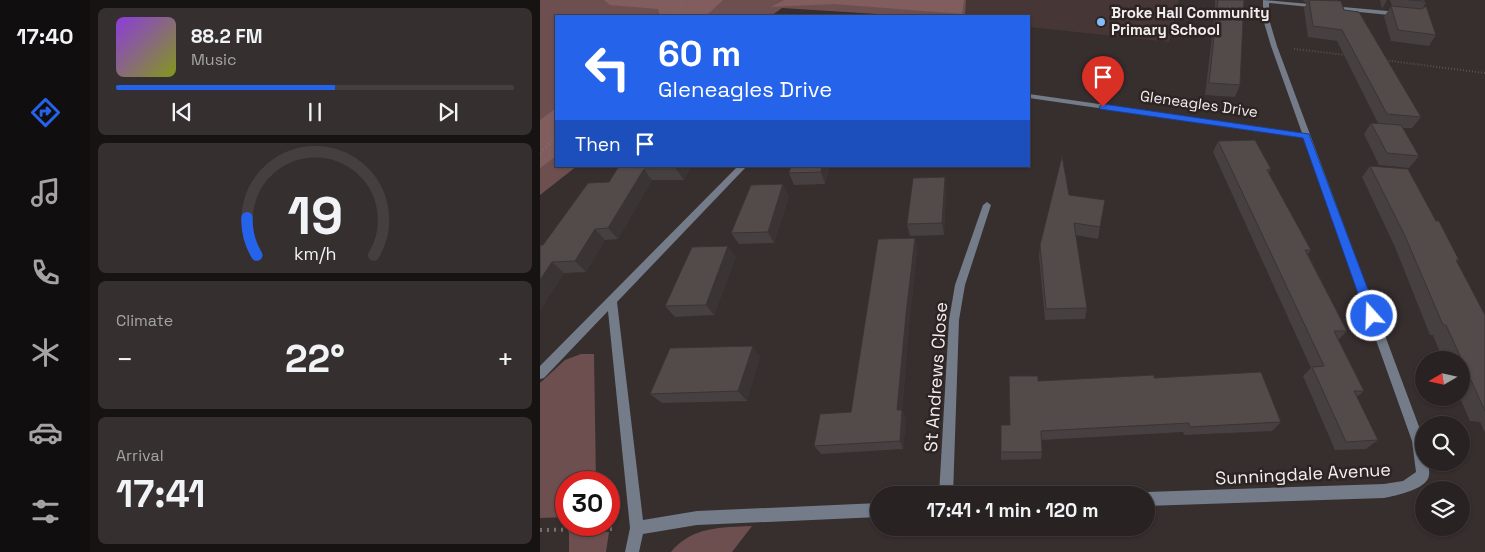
<!DOCTYPE html>
<html lang="en">
<head>
<meta charset="utf-8">
<style>
	:root { --surface:#292222; --page:#352f2f; --text:#f1f3f6; --muted:#a5a4a5; --line:#453f40; --accent:#2563eb }
	body { margin:0; font-family:"Space Grotesk",sans-serif; background:var(--page); color:var(--text); height:100vh; display:flex; flex-direction:column; font-size:19px; white-space:nowrap }
	* { box-sizing:border-box; margin:0 }
	p { font-size:16px; color:var(--muted) }
	.icon { flex:none; width:28px; height:28px; fill:none; stroke:currentColor; stroke-width:2; stroke-linecap:round; stroke-linejoin:round }
	.map { position:relative; flex:1; overflow:hidden }
	.panel { display:flex; flex-direction:column; gap:8px; padding:8px; background:#171313; width:450px }
	.panel>* { flex:none }
	.hud { position:absolute; left:15px; top:15px; width:475px; height:152px; border-radius:0px; box-shadow:0 1px 4px #0004,0 0 0 1px var(--line); background:#2563eb; color:#fff; overflow:hidden }
	.needle { width:32px; rotate:261deg }
	.controls { position:absolute; left:875px; top:351px; display:grid; gap:10px }
	.controls a { display:grid; place-items:center; width:55px; height:55px; border-radius:50%; background:var(--surface); box-shadow:0 1px 4px #0004,0 0 0 1px var(--line); font-size:25px }
	.speed { position:absolute; left:15px; top:471px; display:flex; gap:10px; font-size:25px; font-weight:700; text-align:center }
	.speed>* { display:grid; place-content:center; width:65px; height:65px; border-radius:50%; background:var(--surface); box-shadow:0 1px 4px #0004,0 0 0 1px var(--line); line-height:1 }
	.speed .limit { border:8px solid #d22; background:#fff; color:#111 }
	.pin { position:absolute; display:grid; place-items:center; width:42px; height:42px; color:#fff; margin:-51px -21px; border-radius:50% 50% 50% 0; rotate:-45deg; box-shadow:0 0 5px #0007 }
	.pin .icon { rotate:45deg }
	.me { position:absolute; width:55px; margin:-28px; rotate:340deg; stroke-linejoin:round; filter:drop-shadow(0 0 4px #0008) }
	.turn { display:flex; align-items:center; gap:18px; height:105px; padding:0 20px; font-size:22px }
	.turn .icon { width:65px; height:65px; stroke-width:2.5 }
	.turn b { display:block; font-size:35px; line-height:42px }
	.then { display:flex; align-items:center; height:48px; padding:0 20px; background:#0003; gap:10px; font-size:19px }
	.big { font-size:38px; font-weight:700; line-height:1.1 }
	.panel .card { flex:1; display:flex; flex-direction:column; justify-content:center; gap:8px; min-width:0; padding:0 18px; border-radius:8px; background:var(--page) }
	.panel .dial { align-items:center; gap:0 }
	.dial svg { height:130px; overflow:visible; fill:none; stroke:var(--line); stroke-width:7; stroke-linecap:round; text-anchor:middle }
	.dial text { fill:var(--text); stroke:none }
	.song { display:flex; align-items:center; gap:15px }
	.cover { width:60px; height:60px; border-radius:8px; background:linear-gradient(135deg,hsl(270 70% 55%),hsl(70 70% 35%)) }
	.played { height:5px; border-radius:2px; background:linear-gradient(90deg,var(--accent) 55%,var(--line) 55%) }
	.keys { display:flex; justify-content:space-around; direction:ltr }
	.heat { display:flex; justify-content:space-between; align-items:center; font-size:28px; direction:ltr }
	.trip { position:absolute; left:330px; top:486px; width:285px; height:50px; border-radius:25px; background:var(--surface); box-shadow:0 1px 4px #0004,0 0 0 1px var(--line); font-weight:700; line-height:50px; text-align:center }
	main { display:flex; flex:1; min-height:0 }
	.dock { display:flex; flex-direction:column; width:90px; justify-content:space-around; align-items:center; background:#100e0e; color:var(--muted) }
	.dock .icon { width:35px; height:35px }
	.dock .on { color:var(--accent) }
	.dock b { font-size:22px; color:var(--text) }
	.map>svg:first-child { display:block }
	.built { fill:#463636 }
	.green { fill:#6e4f50 }
	.forest { fill:#815d5e }
	.lines { fill:none; stroke-linecap:round; stroke-linejoin:round }
	.path-far2 { stroke:#797171; stroke-width:2; stroke-dasharray:0.5 2.5; stroke-linecap:butt }
	.path-far1 { stroke:#797171; stroke-width:2.5; stroke-dasharray:1 3; stroke-linecap:butt }
	.path { stroke:#797171; stroke-width:4; stroke-dasharray:2 5; stroke-linecap:butt }
	.minor { fill:#737c88; fill-rule:evenodd }
	.wall { fill:#474040 }
	.shaded-wall { fill:#3a3434 }
	.building { fill:#534a4a; stroke:#3a3434 }
	.route { fill:#2563eb; stroke:#184099 }
	.poi-dot { fill:#86bbfb; stroke:#2d2424; stroke-width:2 }
	.labels { text-anchor:middle; stroke-width:5; stroke-linejoin:round; paint-order:stroke }
	.far-poi-label { font-size:15px; font-weight:bold; fill:#f4eeee; stroke:#2d2424; text-anchor:start }
	.far-street-label { font-size:15px; fill:#f4eeee; stroke:#2d2424 }
	.street-label { font-size:18px; fill:#f4eeee; stroke:#2d2424 }
</style>
</head>
<body>
<main>
<nav class="dock">
<b>17:40</b>
<svg class="icon on" aria-label="directions" viewBox="0 0 24 24"><path d="M12 3l9 9-9 9-9-9zM9 14v-3h6M13 9l2 2-2 2"/></svg>
<svg class="icon" aria-label="music" viewBox="0 0 24 24"><path d="M9 18V5l10-2v13"/><circle cx="6" cy="18" r="3"/><circle cx="16" cy="16" r="3"/></svg>
<svg class="icon" aria-label="phone" viewBox="0 0 24 24"><path d="M5 4h4l2 5-3 2q2 4 5 5l2-3 5 2v4C11 20 4 13 5 4z"/></svg>
<svg class="icon" aria-label="climate" viewBox="0 0 24 24"><path d="M12 3v18M4 7l16 10M4 17L20 7"/></svg>
<svg class="icon" aria-label="car" viewBox="0 0 24 24"><path d="M5 17H2v-5l4-1 3-4h7l3 4 3 1v5h-3M9 17h6M6 11h13"/><circle cx="7" cy="17" r="2"/><circle cx="17" cy="17" r="2"/></svg>
<svg class="icon" aria-label="filters" viewBox="0 0 24 24"><path d="M4 7h16M4 17h16"/><circle cx="9" cy="7" r="2"/><circle cx="15" cy="17" r="2"/></svg>
</nav>
<section class="panel">
<div class="card">
<div class="song"><i class="cover"></i><div><b>88.2 FM</b><p>Music</p></div></div>
<div class="played"></div>
<div class="keys"><svg class="icon" aria-label="previous" viewBox="0 0 24 24"><path d="M18 5L8 12l10 7zM5 5v14"/></svg><svg class="icon" aria-label="pause" viewBox="0 0 24 24"><path d="M8 5v14M16 5v14"/></svg><svg class="icon" aria-label="next" viewBox="0 0 24 24"><path d="M6 5l10 7-10 7zM19 5v14"/></svg></div>
</div>
<div class="card dial"><svg viewBox="0 0 100 80">
<path d="M14 69A42 42 0 1 1 86 69"/>
<path d="M14 69A42 42 0 0 1 8 46" stroke="#2563eb"/>
<text x="50" y="56" font-size="32" font-weight="700">19</text>
<text x="50" y="72" font-size="11">km/h</text>
</svg></div>
<div class="card"><p>Climate</p>
<div class="heat"><a>−</a><b class="big">22°</b><a>+</a></div>
</div>
<div class="card"><p>Arrival</p><b class="big">17:41</b></div>
</section>
<div class="map">
<svg width="945" height="552" viewBox="0 0 945 552">
	<rect width="100%" height="100%" fill="#372e2e"/>
	<path class="built" d="M 426,0 L 639,0 L 629,42 L 489,27 L 489,16 L 425,16 Z"/>
	<path class="green" d="M 0,0 L 426,0 L 425,16 L 369,16 L 242,8 L 231,16 L 16,16 L 16,166 L 37,166 L 0,195 Z
		M 41,354 L 54,354 L 56,482 L 26,482 L 26,517 L 0,518 L 0,383 L 25,360 Z
		M 212,526 L 192,552 L 131,552 C 151,527 182,527 212,526 Z
		M 29,531 L 69,532 L 66,552 L 29,552 Z"/>
	<path class="forest" d="M 64,0 L 183,0 L 166,16 L 120,16 L 118,9 L 70,5 Z
		M 244,0 L 424,0 L 422,14 L 294,4 L 231,7 Z
		M 16,108 L 16,156 L 0,168 L 0,120 Z"/>
	<g class="lines">
		<path class="path-far2" d="M 133,16 L 144,0
			M 754,49 L 807,55
			M 843,60 L 945,73"/>
		<path class="path-far1" d="M 0,153 L 16,137"/>
		<path class="path" d="M 0,530 L 74,529"/>
		<path class="minor" d="M 723,0 L 859,12 L 862,14 L 859,16 L 729,3 L 729,19 L 737,46 L 884,440 L 884,462 L 888,462 C 888,466 890,471 889,475 C 888,489 855,496 844,498 L 606,506 L 606,495 L 601,495 L 606,492 L 844,484 L 863,481 L 876,472 L 872,441 L 764,138 L 489,98 L 489,94 L 762,133 L 731,46 L 723,19 Z
			M 198,166 L 207,166 L 77,302 L 103,520 L 157,511 L 339,503 L 339,517 L 157,525 L 103,534 L 99,552 L 85,552 L 90,528 L 68,311 L 4,378 L 0,379 L 0,366 Z
			M 447,202 L 451,205 L 425,285 L 419,320 L 413,495 L 399,495 L 409,320 L 415,285 L 443,205 Z"/>
	</g>
	<path class="wall" d="M 675,0 L 704,0 L 700,85 L 695,97 L 665,95 L 675,11 Z
		M 763,0 L 797,0 L 881,117 L 872,128 L 863,128 L 879,156 L 869,168 L 839,165 L 824,134 L 831,123 L 838,123 L 797,41 L 768,37 L 764,9 L 767,2 L 764,2 Z
		M 840,0 L 847,0 L 842,9 Z
		M 850,0 L 884,0 L 886,3 L 883,8 L 896,35 L 889,46 L 851,41 L 844,17 L 851,6 L 852,6 Z
		M 678,141 L 731,169 L 729,173 L 771,250 L 768,254 L 807,331 L 798,340 L 824,391 L 817,397 L 838,440 L 826,449 L 795,450 L 763,376 L 771,368 L 673,152 Z
		M 79,166 L 151,166 L 144,180 L 112,180 L 78,239 L 65,240 L 46,272 L 24,273 L 0,311 L 0,245 L 3,245 L 69,182 Z
		M 290,166 L 285,184 L 254,185 L 249,173 Z
		M 830,166 L 896,221 L 919,260 L 917,261 L 945,315 L 945,433 L 940,422 L 930,421 L 920,398 L 921,398 L 921,360 L 903,360 L 893,335 L 890,335 L 855,247 L 822,177 Z
		M 405,177 L 406,189 L 404,235 L 370,236 L 367,224 Z
		M 529,195 L 560,227 L 558,239 L 535,235 L 547,308 L 545,319 L 505,320 L 499,257 L 500,245 Z
		M 249,196 L 234,243 L 199,244 L 191,233 Z
		M 375,238 L 377,250 L 369,326 L 362,410 L 366,418 L 363,449 L 281,454 L 274,446 L 311,412 Z
		M 196,257 L 174,315 L 135,317 L 125,306 Z
		M 220,356 L 207,401 L 122,403 L 110,394 Z
		M 614,378 L 741,422 L 732,431 L 644,435 L 643,432 L 502,440 L 502,452 L 501,459 L 461,460 L 461,452 L 498,381 Z"/>
	<path class="shaded-wall" d="M 138,166 L 151,166 L 144,180 L 136,169 Z
		M 282,166 L 290,166 L 285,184 L 281,172 Z
		M 104,169 L 112,180 L 78,239 L 68,228 Z
		M 405,177 L 406,189 L 404,235 L 402,223 Z
		M 243,184 L 249,196 L 234,243 L 228,232 Z
		M 55,229 L 65,240 L 46,272 L 35,261 Z
		M 375,238 L 377,250 L 369,326 L 361,419 L 357,410 L 366,315 Z
		M 188,246 L 196,257 L 174,315 L 166,305 Z
		M 12,262 L 24,273 L 0,311 L 0,280 Z
		M 213,346 L 220,356 L 207,401 L 198,391 Z
		M 362,410 L 366,418 L 363,449 L 360,441 Z"/>
	<path class="building" d="M 678,0 L 704,0 L 700,85 L 669,83 Z
		M 769,0 L 801,1 L 804,10 L 819,12 L 881,117 L 847,114 L 802,30 L 773,26 Z
		M 869,0 L 884,0 L 886,3 L 882,1 Z
		M 851,6 L 882,9 L 886,6 L 896,35 L 858,30 Z
		M 831,123 L 861,125 L 879,156 L 847,153 Z
		M 715,140 L 731,169 L 727,170 L 771,250 L 765,250 L 807,331 L 794,331 L 824,391 L 814,391 L 838,440 L 806,442 L 772,367 L 784,366 L 678,141 Z
		M 522,156 L 529,195 L 565,200 L 560,227 L 534,223 L 547,308 L 506,309 L 500,245 Z
		M 79,166 L 138,166 L 136,169 L 104,169 L 68,228 L 55,229 L 35,261 L 12,262 L 0,280 L 0,245 L 3,245 L 48,183 L 69,182 Z
		M 251,166 L 282,166 L 281,172 L 249,173 Z
		M 830,166 L 868,169 L 896,221 L 899,221 L 919,260 L 916,260 L 945,315 L 945,411 L 906,325 L 903,325 L 865,236 Z
		M 405,177 L 402,223 L 367,224 L 373,178 Z
		M 243,184 L 228,232 L 191,233 L 211,185 Z
		M 375,238 L 366,315 L 357,410 L 362,410 L 360,441 L 274,446 L 280,414 L 311,412 L 338,239 Z
		M 188,246 L 166,305 L 125,306 L 152,247 Z
		M 213,346 L 198,391 L 110,394 L 130,348 Z
		M 721,372 L 741,422 L 650,427 L 649,423 L 501,431 L 502,452 L 461,452 L 461,425 L 470,425 L 469,376 L 498,376 L 498,381 L 614,375 L 614,378 Z"/>
	<path class="route" d="M 563,104 L 769,134 L 838,316 L 836,319 L 827,319 L 826,316 L 763,138 L 560,109 L 559,107 Z"/>
	<circle class="poi-dot" cx="561" cy="22" r="5"/>
	<g class="labels">
		<g class="far-poi-label">
			<text x="571" y="18">Broke Hall Community<tspan x="571" dy="17">Primary School</tspan></text>
		</g>
		<g class="far-street-label">
			<text transform="translate(659 104) rotate(8)" y="5">Gleneagles Drive</text>
		</g>
		<g class="street-label">
			<text transform="translate(396 377) rotate(-86)" y="6">St Andrews Close</text>
			<text transform="translate(763 474) rotate(-3)" y="6">Sunningdale Avenue</text>
		</g>
	</g>
</svg>
<div class="controls">
<a><svg class="needle" viewBox="-14 -14 28 28"><path d="M0-13l5 13h-10z" fill="#e53935"/><path d="M0 13l5-13h-10z" fill="#a5a4a5"/></svg></a>
<a><svg class="icon" aria-label="search" viewBox="0 0 24 24"><circle cx="10" cy="10" r="6"/><path d="M15 15l6 6"/></svg></a>
<a><svg class="icon" aria-label="layers" viewBox="0 0 24 24"><path d="M12 4l9 5-9 5-9-5zM3 14l9 5 9-5"/></svg></a>
</div>
<div class="speed"><div class="limit">30</div></div>
<div class="pin" style="left:563px;top:107px;background:#d93025"><svg class="icon" aria-label="arrive" viewBox="0 0 24 24"><path d="M6 21V4h12l-3 4 3 4H6"/></svg></div>
<svg class="me" style="left:832px;top:316px" viewBox="-20 -20 40 40"><circle r="17" fill="#2563eb" stroke="#fff" stroke-width="3"/><path d="M0-11L8 9 0 5-8 9z" fill="#fff"/></svg>
<div class="trip">17:41 · 1 min · 120 m</div>
<div class="hud">
<div class="turn"><svg class="icon" aria-label="left" viewBox="0 0 24 24"><path d="M17 20v-9H6M10 6l-5 5 5 5"/></svg><div><b>60 m</b>Gleneagles Drive</div></div>
<div class="then">Then<svg class="icon" aria-label="arrive" viewBox="0 0 24 24"><path d="M6 21V4h12l-3 4 3 4H6"/></svg></div>
</div>
</div>
</main>
</body>
</html>
